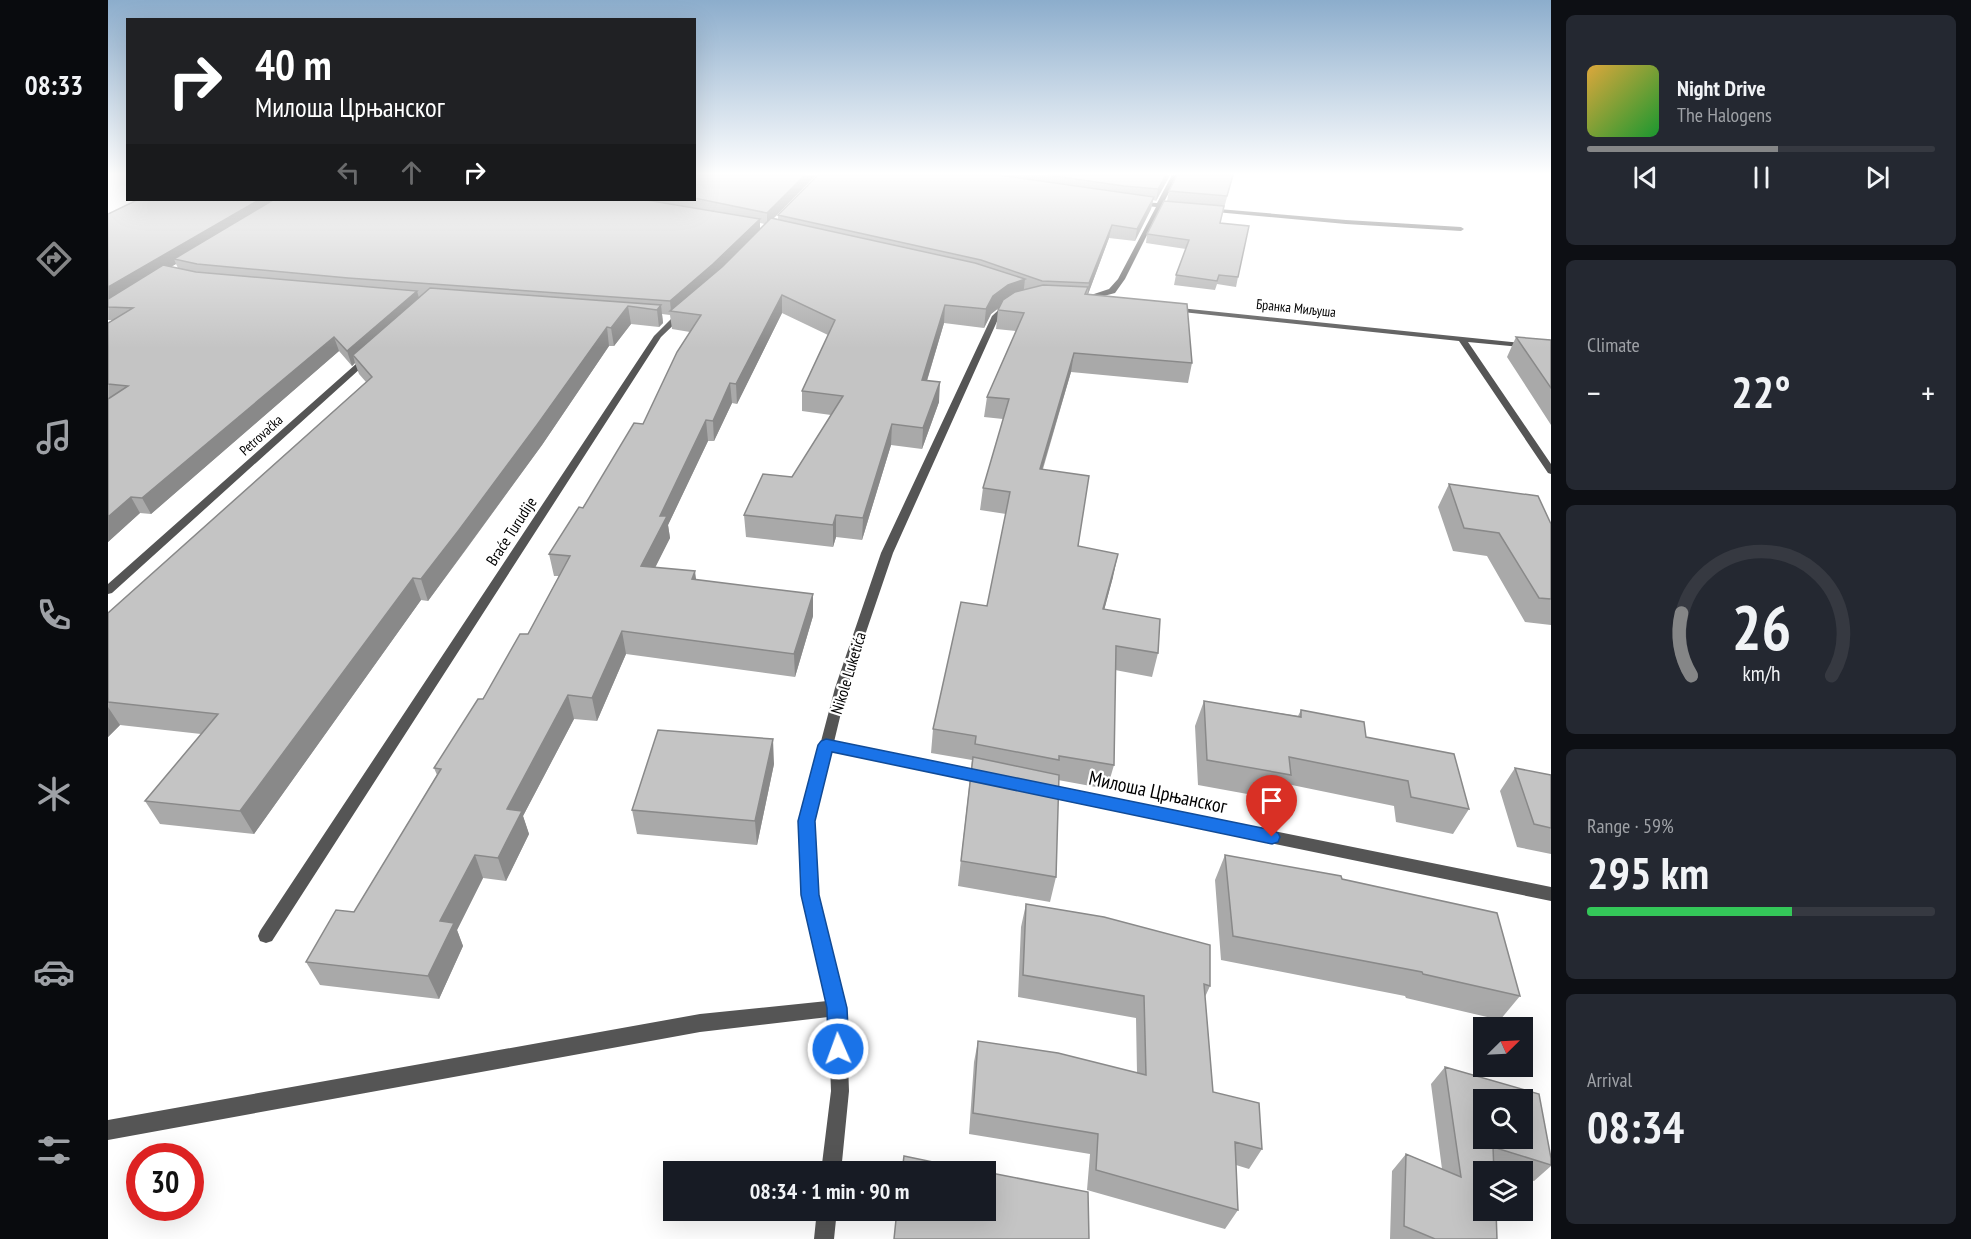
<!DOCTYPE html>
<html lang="en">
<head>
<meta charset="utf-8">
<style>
	:root { --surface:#171b24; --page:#242831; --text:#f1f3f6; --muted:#9ea1a6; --line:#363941; --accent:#858687 }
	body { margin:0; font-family:"PT Sans Narrow",sans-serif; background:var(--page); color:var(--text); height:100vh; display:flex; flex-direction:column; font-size:22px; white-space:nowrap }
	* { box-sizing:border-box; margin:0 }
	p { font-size:20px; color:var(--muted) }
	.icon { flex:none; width:33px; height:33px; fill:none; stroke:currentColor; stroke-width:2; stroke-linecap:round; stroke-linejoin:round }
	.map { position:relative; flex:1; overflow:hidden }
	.sheet { display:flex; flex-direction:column; gap:15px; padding:15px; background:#0d0f14; width:420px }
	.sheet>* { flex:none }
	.hud { position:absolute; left:18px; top:18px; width:570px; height:183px; border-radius:0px; box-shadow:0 6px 24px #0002; background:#202124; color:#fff; overflow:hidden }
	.needle { width:39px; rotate:66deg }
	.buttons { position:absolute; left:1365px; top:1017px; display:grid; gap:12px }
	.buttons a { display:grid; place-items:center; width:60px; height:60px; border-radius:0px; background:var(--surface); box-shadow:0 6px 24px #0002; font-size:30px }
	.speed { position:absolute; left:18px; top:1143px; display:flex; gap:12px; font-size:30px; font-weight:700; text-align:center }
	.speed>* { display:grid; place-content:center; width:78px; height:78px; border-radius:50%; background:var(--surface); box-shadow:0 6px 24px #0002; line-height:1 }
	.speed .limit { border:9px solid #d22; background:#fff; color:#111 }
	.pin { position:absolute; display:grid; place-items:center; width:51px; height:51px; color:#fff; margin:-62px -26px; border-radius:50% 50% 50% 0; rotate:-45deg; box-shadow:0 0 6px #0007 }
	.pin .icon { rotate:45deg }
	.me { position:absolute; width:66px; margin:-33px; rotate:358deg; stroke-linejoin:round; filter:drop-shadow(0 0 4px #0008) }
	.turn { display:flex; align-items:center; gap:21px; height:126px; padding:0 30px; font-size:27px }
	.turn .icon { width:78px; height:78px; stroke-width:2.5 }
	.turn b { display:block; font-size:42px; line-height:51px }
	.lanes { display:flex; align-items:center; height:57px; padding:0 30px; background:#0003; justify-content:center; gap:30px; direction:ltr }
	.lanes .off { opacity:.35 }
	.big { font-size:45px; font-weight:700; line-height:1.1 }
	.sheet .card { flex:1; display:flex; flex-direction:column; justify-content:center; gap:9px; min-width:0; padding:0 21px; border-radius:9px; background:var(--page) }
	.sheet .dial { align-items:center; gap:0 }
	.dial svg { height:156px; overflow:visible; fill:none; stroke:var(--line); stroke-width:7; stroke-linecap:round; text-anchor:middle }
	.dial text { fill:var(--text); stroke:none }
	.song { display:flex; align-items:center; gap:18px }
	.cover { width:72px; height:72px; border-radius:9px; background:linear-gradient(135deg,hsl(40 70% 55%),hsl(130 70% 35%)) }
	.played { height:6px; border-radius:3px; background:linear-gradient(90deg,var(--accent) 55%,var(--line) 55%) }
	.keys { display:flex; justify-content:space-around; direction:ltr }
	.heat { display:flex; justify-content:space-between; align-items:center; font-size:33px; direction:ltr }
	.charge { height:9px; border-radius:4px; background:linear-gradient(90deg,#34c759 59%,var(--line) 0) }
	.trip { position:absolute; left:555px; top:1161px; width:333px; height:60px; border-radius:0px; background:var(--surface); box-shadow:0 6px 24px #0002; font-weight:700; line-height:60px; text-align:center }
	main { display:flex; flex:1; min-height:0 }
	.tab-bar { display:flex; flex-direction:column; width:108px; justify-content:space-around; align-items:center; background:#090b0e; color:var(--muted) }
	.tab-bar .icon { width:42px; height:42px }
	.tab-bar .selected { color:var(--accent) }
	.tab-bar b { font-size:27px; color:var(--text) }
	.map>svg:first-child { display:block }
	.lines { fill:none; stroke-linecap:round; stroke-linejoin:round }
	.lane { fill:#555; fill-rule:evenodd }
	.street { fill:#555; fill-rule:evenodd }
	.wall { fill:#a9a9a9; fill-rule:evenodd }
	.shaded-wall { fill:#898989 }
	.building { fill:#c4c4c4; stroke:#898989; stroke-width:1.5; fill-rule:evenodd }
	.route { fill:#1a73e8; stroke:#114b97; stroke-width:1.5 }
	.labels { text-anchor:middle; stroke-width:4.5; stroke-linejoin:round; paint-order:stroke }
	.far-street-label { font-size:14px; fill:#000; stroke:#fff }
	.street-label { font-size:16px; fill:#000; stroke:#fff }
	.near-street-label { font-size:20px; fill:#000; stroke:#fff }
</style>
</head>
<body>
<main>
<nav class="tab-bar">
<b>08:33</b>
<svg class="icon selected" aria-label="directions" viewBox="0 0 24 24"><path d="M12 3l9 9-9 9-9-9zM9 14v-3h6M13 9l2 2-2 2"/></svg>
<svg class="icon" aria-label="music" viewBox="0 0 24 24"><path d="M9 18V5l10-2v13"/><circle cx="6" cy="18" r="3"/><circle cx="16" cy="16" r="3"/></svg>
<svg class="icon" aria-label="phone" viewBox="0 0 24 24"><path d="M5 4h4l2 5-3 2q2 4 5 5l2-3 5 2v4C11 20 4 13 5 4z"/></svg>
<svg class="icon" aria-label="climate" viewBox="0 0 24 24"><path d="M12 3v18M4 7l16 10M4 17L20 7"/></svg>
<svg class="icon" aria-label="car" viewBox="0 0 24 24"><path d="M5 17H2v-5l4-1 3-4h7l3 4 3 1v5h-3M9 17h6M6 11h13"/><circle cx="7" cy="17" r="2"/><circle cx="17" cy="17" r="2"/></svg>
<svg class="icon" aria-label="filters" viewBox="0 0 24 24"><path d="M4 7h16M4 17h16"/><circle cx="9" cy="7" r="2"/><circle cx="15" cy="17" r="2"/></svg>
</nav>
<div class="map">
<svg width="1443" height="1239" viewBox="0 0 1443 1239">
	<rect width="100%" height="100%" fill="#fff"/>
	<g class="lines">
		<path class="lane" d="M 729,1000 L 735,1002 L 738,1008 L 735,1014 L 729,1016 L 592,1032 L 0,1140 L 0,1120 L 592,1014 Z"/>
		<path class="street" d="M 1064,175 L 1070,175 L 1055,204 L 1071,206 L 1071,208 L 1053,207 L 1017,279 L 1007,293 L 977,301 L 977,297 L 1001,289 L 1010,279 L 1048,207 L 1030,205 L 1028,202 L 1049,203 Z
			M 1099,208 L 1238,220 L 1353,227 L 1356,229 L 1353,231 L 1238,224 L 1097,211 Z
			M 899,302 L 906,304 L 891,317 L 785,553 L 739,688 L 726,742 L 879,773 L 884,774 L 886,778 L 884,782 L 879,783 L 724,751 L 706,821 L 710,895 L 738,1008 L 741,1091 L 733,1172 L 713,1172 L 723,1091 L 720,1008 L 694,895 L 692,821 L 727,688 L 773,553 L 884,316 Z
			M 1062,307 L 1443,346 L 1443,350 L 1360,342 L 1443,464 L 1443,474 L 1440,473 L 1351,341 L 1065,311 L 1062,311 Z
			M 572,310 L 579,312 L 553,337 L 164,941 L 158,943 L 152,941 L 150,936 L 152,931 L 546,336 Z
			M 257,356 L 264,358 L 4,593 L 0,594 L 0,584 Z
			M 934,784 L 1443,887 L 1443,901 L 934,796 L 929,794 L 927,790 L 929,786 Z
			M 709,1210 L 729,1210 L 726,1239 L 706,1239 Z"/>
	</g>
	<path class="wall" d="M 586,175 L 708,175 L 666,218 L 670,219 L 670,215 L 710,175 L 1062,175 L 1048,201 L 1045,200 L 1043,209 L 1027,241 L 1001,238 L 980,294 L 1084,363 L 1080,383 L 963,372 L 935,469 L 970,546 L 1005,577 L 996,610 L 1050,653 L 1044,677 L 1007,670 L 1006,765 L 999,789 L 950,780 L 948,877 L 942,902 L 850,886 L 864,760 L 823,753 L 825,729 L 879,606 L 898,514 L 872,510 L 875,488 L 895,419 L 876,417 L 879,397 L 908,331 L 888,329 L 890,310 L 892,307 L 883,314 L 876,328 L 836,323 L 819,381 L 831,402 L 814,449 L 783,445 L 754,540 L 728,537 L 725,547 L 638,537 L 636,515 L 684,477 L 723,415 L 694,411 L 694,391 L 720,335 L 674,313 L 629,404 L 624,403 L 606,441 L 600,441 L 560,525 L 562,538 L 547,567 L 705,616 L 687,677 L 518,654 L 489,721 L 466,719 L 415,816 L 421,834 L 398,881 L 375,878 L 349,930 L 355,946 L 331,999 L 212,985 L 198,962 L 246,912 L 329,775 L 326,768 L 420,634 L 451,576 L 446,576 L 441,554 L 535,424 L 582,332 L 564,329 L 562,315 L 554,314 L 555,323 L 551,327 L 523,324 L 506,346 L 501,346 L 434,445 L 357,551 L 320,601 L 313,600 L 146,834 L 52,824 L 37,801 L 93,734 L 12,725 L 0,737 L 0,613 L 258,382 L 251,374 L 247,363 L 244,366 L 231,351 L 43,514 L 32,513 L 0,542 L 0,323 L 5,320 L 0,320 L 0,214 L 29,200 L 586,200 ZM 652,223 L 657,224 L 652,229 ZM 68,264 L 70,268 L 62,267 Z
		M 1125,175 L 1112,223 L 1130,277 L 1128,287 L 1109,284 L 1107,290 L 1066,285 L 1068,275 L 1078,249 L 1038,243 L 1039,234 L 1059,201 L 1061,191 Z
		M 1408,337 L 1443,340 L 1443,425 L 1399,357 Z
		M 1341,484 L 1443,524 L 1443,625 L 1417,622 L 1379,556 L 1345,551 L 1330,507 Z
		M 1096,701 L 1190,716 L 1193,710 L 1258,737 L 1361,809 L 1345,834 L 1288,822 L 1286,806 L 1179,784 L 1172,800 L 1090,785 L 1087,726 Z
		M 666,764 L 649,845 L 529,834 L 524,810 Z
		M 1407,768 L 1443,775 L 1443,854 L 1409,847 L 1392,791 Z
		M 1117,855 L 1234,879 L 1412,996 L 1392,1020 L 1298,998 L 1297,996 L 1113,960 L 1107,880 Z
		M 918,904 L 1102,986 L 1097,997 L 1105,1092 L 1154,1149 L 1141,1169 L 1128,1165 L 1130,1210 L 1117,1229 L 979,1190 L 982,1154 L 861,1134 L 866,1062 L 870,1041 L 1029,1073 L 1028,1018 L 910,997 L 913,927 Z
		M 1337,1067 L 1443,1158 L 1443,1166 L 1426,1181 L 1414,1177 L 1414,1172 L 1396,1172 L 1386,1168 L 1389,1239 L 1282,1239 L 1284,1171 L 1298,1154 L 1334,1169 L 1323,1084 Z"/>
	<path class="shaded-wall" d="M 697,175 L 708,175 L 659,225 L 659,213 Z
		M 1058,175 L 1062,175 L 1048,201 L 1050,189 Z
		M 1046,197 L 1043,209 L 1027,241 L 1029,229 Z
		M 151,200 L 174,200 L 66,259 L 68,264 L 0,304 L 0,287 Z
		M 652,219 L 652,231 L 606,277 L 563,311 L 562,301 Z
		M 1004,225 L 1001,238 L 979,297 L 981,283 Z
		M 917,279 L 915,297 L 898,302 L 883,314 L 876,328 L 878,309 L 885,296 L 900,285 Z
		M 309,291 L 313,305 L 245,355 L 247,363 L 244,366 L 239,351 Z
		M 674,295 L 674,313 L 629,404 L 628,384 Z
		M 553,305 L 555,323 L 551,327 L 549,310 Z
		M 837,305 L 836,323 L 813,400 L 814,380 Z
		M 520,306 L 523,324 L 506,346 L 503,328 Z
		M 499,327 L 501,346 L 434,445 L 320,601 L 313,579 Z
		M 226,337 L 231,351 L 43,514 L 34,498 Z
		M 966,353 L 963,372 L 928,490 L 932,469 Z
		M 832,382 L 831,402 L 814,449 L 815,428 Z
		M 622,383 L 624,403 L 606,441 L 605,421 Z
		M 598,420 L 600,441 L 560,525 L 562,538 L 537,588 L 533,566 L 552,516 Z
		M 784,424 L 783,445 L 754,540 L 755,518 Z
		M 23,497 L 32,513 L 0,542 L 0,517 Z
		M 728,515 L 728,537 L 725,547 L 725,525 Z
		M 1010,554 L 1005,577 L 990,633 L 995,609 Z
		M 587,571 L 590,594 L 584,579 Z
		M 305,578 L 313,600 L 146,834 L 132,811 Z
		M 705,594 L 705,616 L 687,677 L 686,654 Z
		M 514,631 L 518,654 L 489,721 L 484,698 Z
		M 460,695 L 466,719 L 415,816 L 421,834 L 398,881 L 390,858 L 399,809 Z
		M 0,707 L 12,725 L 0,737 Z
		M 665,739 L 666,764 L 649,845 L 647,821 Z
		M 367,855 L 375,878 L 349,930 L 355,946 L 331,999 L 320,976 L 332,921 Z"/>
	<path class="building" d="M 586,175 L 697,175 L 659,213 L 586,198 Z
		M 710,175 L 890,175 L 1046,197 L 1029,229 L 1004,225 L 981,283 L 934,281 L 873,260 L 670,215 Z
		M 939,175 L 1058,175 L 1050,189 L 1016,186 Z
		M 1069,175 L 1125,175 L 1119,196 L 1061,191 Z
		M 29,200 L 151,200 L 0,287 L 0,214 Z
		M 165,200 L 538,200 L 652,219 L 605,264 L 562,301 L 240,278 L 89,264 L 66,259 Z
		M 1056,201 L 1116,206 L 1112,223 L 1141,226 L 1130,277 L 1111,275 L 1109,281 L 1068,275 L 1081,240 L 1039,234 Z
		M 663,218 L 867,263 L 917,279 L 900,285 L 885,296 L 878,309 L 837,305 L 814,380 L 832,382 L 815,428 L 784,424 L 755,518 L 728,515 L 725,525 L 636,515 L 655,474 L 684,477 L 735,396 L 694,391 L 727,320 L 674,295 L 628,384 L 622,383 L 605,421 L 598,420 L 552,516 L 559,516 L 533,566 L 587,571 L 584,579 L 705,594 L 686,654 L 514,631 L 484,698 L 460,695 L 399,809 L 414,811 L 390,858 L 367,855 L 332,921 L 346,923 L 320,976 L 198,962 L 228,910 L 246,912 L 333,769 L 326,768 L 370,699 L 375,699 L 412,634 L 420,634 L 462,556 L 441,554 L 471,507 L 475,508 L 526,423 L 535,424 L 569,352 L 593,315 L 562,311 L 614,267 Z
		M 55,265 L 88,272 L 309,291 L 239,351 L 226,337 L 34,498 L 23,497 L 0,517 L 0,399 L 20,386 L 0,384 L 0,323 L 25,308 L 0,307 L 0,299 Z
		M 935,285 L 980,287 L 977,294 L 1079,304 L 1084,363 L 966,353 L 932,469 L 981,476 L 970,546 L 1010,554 L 995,609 L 1052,619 L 1050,653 L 1008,646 L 1006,765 L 951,756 L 951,760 L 867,744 L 868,736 L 825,729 L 853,602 L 879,606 L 902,492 L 875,488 L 901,399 L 879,397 L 916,313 L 890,310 L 895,300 L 907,292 Z
		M 322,288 L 553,305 L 549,310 L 520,306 L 503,328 L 499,327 L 429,425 L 351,530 L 313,579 L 305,578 L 132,811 L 37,801 L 110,714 L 0,702 L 0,613 L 264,377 L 245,355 Z
		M 1408,337 L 1443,340 L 1443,388 Z
		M 1341,484 L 1430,496 L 1443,524 L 1443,599 L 1431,598 L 1391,533 L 1356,528 Z
		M 1096,701 L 1193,717 L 1193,710 L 1256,722 L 1258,737 L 1346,754 L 1361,809 L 1303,797 L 1300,781 L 1181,757 L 1183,775 L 1099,760 Z
		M 550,730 L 665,739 L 647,821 L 524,810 Z
		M 865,757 L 951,775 L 948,877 L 853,861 Z
		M 1407,768 L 1443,775 L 1443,828 L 1426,824 Z
		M 1117,855 L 1233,876 L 1234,879 L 1389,913 L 1412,996 L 1315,974 L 1314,972 L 1125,936 Z
		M 918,904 L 996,917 L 1102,945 L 1102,986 L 1096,984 L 1105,1092 L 1151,1103 L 1154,1149 L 1127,1142 L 1130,1210 L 988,1170 L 990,1134 L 865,1113 L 870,1041 L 950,1053 L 1038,1075 L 1036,996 L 915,975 Z
		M 1337,1067 L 1431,1094 L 1443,1158 L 1443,1165 L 1385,1147 L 1386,1172 L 1376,1172 L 1376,1210 L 1388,1210 L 1389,1239 L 1327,1239 L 1296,1226 L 1298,1154 L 1353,1177 ZM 1376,1100 L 1414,1100 L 1414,1138 L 1376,1138 Z
		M 796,1156 L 873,1172 L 794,1172 Z
		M 878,1172 L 980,1192 L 981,1239 L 786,1239 L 789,1210 L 878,1210 Z"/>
	<linearGradient id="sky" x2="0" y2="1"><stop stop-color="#8cadcc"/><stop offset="0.5" stop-color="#fff"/><stop offset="1" stop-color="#fff" stop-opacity="0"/></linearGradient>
	<rect width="1443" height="348" fill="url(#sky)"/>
	<path class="route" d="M 718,739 L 1164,830 L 1170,833 L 1172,837 L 1170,842 L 1164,844 L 724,752 L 707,821 L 711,895 L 739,1008 L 741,1049 L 738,1057 L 730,1059 L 723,1057 L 720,1049 L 719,1008 L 693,895 L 690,821 L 710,745 L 713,741 Z"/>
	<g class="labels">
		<g class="far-street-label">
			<text transform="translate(1188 308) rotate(6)" y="5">Бранка Миљуша</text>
			<text transform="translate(153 435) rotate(-42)" y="5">Petrovačka</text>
		</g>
		<g class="street-label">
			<text transform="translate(403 531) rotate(-57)" y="6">Braće Turudije</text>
			<text transform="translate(740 673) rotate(-73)" y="6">Nikole Luketića</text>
		</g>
		<g class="near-street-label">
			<text transform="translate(1050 792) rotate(12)" y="7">Милоша Црњанског</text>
		</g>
	</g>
</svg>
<div class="buttons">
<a><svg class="needle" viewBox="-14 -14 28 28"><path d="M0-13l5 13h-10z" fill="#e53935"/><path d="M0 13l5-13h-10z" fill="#9ea1a6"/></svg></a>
<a><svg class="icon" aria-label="search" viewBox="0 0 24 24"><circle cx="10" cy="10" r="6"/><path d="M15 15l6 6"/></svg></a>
<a><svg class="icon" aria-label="layers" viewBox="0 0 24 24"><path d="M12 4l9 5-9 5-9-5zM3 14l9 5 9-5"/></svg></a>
</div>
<div class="speed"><div class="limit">30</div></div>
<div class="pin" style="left:1164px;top:837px;background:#d93025"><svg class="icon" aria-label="arrive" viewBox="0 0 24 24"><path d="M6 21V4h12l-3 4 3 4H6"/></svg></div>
<svg class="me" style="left:730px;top:1049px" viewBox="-20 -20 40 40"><circle r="17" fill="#1a73e8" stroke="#fff" stroke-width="3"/><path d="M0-11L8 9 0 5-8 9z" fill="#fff"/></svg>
<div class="trip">08:34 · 1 min · 90 m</div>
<div class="hud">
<div class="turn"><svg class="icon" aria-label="right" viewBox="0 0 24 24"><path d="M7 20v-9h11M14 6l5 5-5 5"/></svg><div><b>40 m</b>Милоша Црњанског</div></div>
<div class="lanes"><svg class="icon off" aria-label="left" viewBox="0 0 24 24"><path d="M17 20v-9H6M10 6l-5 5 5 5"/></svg><svg class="icon off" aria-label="ahead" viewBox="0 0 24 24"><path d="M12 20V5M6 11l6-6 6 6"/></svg><svg class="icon" aria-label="right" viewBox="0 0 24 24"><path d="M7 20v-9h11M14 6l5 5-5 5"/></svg></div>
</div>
</div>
<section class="sheet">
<div class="card">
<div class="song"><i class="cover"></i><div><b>Night Drive</b><p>The Halogens</p></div></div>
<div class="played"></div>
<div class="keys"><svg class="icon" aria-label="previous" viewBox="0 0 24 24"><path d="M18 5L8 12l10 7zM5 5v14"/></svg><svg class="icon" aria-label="pause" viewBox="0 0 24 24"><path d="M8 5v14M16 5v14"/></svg><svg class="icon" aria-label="next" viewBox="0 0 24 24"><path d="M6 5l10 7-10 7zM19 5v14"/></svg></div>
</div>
<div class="card"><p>Climate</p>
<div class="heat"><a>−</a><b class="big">22°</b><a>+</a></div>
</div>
<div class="card dial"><svg viewBox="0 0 100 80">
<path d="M14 69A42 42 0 1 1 86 69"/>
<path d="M14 69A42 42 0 0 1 9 37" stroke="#858687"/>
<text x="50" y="56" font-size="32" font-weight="700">26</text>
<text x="50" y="72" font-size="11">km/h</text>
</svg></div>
<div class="card"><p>Range · 59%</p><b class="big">295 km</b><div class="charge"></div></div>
<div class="card"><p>Arrival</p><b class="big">08:34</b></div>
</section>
</main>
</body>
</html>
